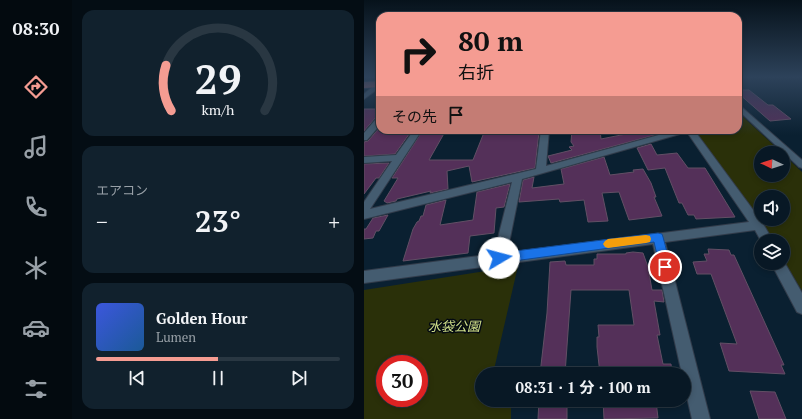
<!DOCTYPE html>
<html lang="ja">
<head>
<meta charset="utf-8">
<style>
	:root { --surface:#081825; --page:#11212d; --text:#f1f3f6; --muted:#98a0a7; --line:#293742; --accent:#f59c92 }
	body { margin:0; font-family:"PT Serif","Noto Sans JP",serif; background:var(--page); color:var(--text); height:100vh; display:flex; flex-direction:column; font-size:15px; white-space:nowrap }
	* { box-sizing:border-box; margin:0 }
	p { font-size:13px; color:var(--muted) }
	.icon { flex:none; width:22px; height:22px; fill:none; stroke:currentColor; stroke-width:2; stroke-linecap:round; stroke-linejoin:round }
	.map { position:relative; flex:1; overflow:hidden }
	.drawer { display:flex; flex-direction:column; gap:10px; padding:10px; background:#040d14; width:292px }
	.drawer>* { flex:none }
	.guide { position:absolute; left:12px; top:12px; width:366px; height:122px; border-radius:12px; box-shadow:0 2px 6px #0003,0 0 0 1px var(--line); background:#f59c92; color:#111; overflow:hidden }
	.needle { width:26px; rotate:274deg }
	.buttons { position:absolute; left:390px; top:146px; display:grid; gap:8px }
	.buttons a { display:grid; place-items:center; width:36px; height:36px; border-radius:50%; background:var(--surface); box-shadow:0 2px 6px #0003,0 0 0 1px var(--line); font-size:20px }
	.speed { position:absolute; left:12px; top:355px; display:flex; gap:8px; font-size:20px; font-weight:700; text-align:center }
	.speed>* { display:grid; place-content:center; width:52px; height:52px; border-radius:50%; background:var(--surface); box-shadow:0 2px 6px #0003,0 0 0 1px var(--line); line-height:1 }
	.speed .limit { border:6px solid #d22; background:#fff; color:#111 }
	.pin { position:absolute; display:grid; place-items:center; width:34px; height:34px; color:#fff; margin:-17px; border:2px solid #fff; border-radius:50%; box-shadow:0 1px 4px #0007 }
	.me { position:absolute; width:44px; margin:-22px; rotate:82deg; stroke-linejoin:round; filter:drop-shadow(0 0 3px #0008) }
	.turn { display:flex; align-items:center; gap:14px; height:84px; padding:0 16px; font-size:18px }
	.turn .icon { width:52px; height:52px; stroke-width:2.5 }
	.turn b { display:block; font-size:28px; line-height:34px }
	.then { display:flex; align-items:center; height:38px; padding:0 16px; background:#0003; gap:8px; font-size:15px }
	.big { font-size:30px; font-weight:700; line-height:1.1 }
	.drawer .widget { flex:1; display:flex; flex-direction:column; justify-content:center; gap:6px; min-width:0; padding:0 14px; border-radius:12px; background:var(--page) }
	.drawer .dial { align-items:center; gap:0 }
	.dial svg { height:104px; overflow:visible; fill:none; stroke:var(--line); stroke-width:7; stroke-linecap:round; text-anchor:middle }
	.dial text { fill:var(--text); stroke:none }
	.song { display:flex; align-items:center; gap:12px }
	.cover { width:48px; height:48px; border-radius:6px; background:linear-gradient(135deg,hsl(230 70% 55%),hsl(210 70% 35%)) }
	.played { height:4px; border-radius:2px; background:linear-gradient(90deg,var(--accent) 50%,var(--line) 50%) }
	.keys { display:flex; justify-content:space-around; direction:ltr }
	.heat { display:flex; justify-content:space-between; align-items:center; font-size:22px; direction:ltr }
	.trip { position:absolute; left:111px; top:367px; width:216px; height:40px; border-radius:20px; background:var(--surface); box-shadow:0 2px 6px #0003,0 0 0 1px var(--line); font-weight:700; line-height:40px; text-align:center }
	main { display:flex; flex:1; min-height:0 }
	.tabs { display:flex; flex-direction:column; width:72px; justify-content:space-around; align-items:center; background:#030a0f; color:var(--muted) }
	.tabs .icon { width:28px; height:28px }
	.tabs .on { color:var(--accent) }
	.tabs b { font-size:18px; color:var(--text) }
	.map>svg:first-child { display:block }
	.green { fill:#2a3009; fill-rule:evenodd }
	.building { fill:#543059; stroke:#624f65 }
	.lines { fill:none; stroke-linecap:round; stroke-linejoin:round }
	.minor-casing { stroke:#323c4b; stroke-width:2 }
	.trunk-casing { stroke:#323c4b; stroke-width:2 }
	.minor { fill:#445c70; fill-rule:evenodd }
	.trunk { fill:#b7666b; fill-rule:evenodd }
	.route { fill:#1a73e8; stroke:#114b97 }
	.slow { fill:#f59e0b }
	.labels { text-anchor:middle; stroke-width:3; stroke-linejoin:round; paint-order:stroke }
	.near-park-label { font-size:13px; font-style:italic; fill:#d0e089; stroke:#030911 }
</style>
</head>
<body>
<main>
<nav class="tabs">
<b>08:30</b>
<svg class="icon on" aria-label="directions" viewBox="0 0 24 24"><path d="M12 3l9 9-9 9-9-9zM9 14v-3h6M13 9l2 2-2 2"/></svg>
<svg class="icon" aria-label="music" viewBox="0 0 24 24"><path d="M9 18V5l10-2v13"/><circle cx="6" cy="18" r="3"/><circle cx="16" cy="16" r="3"/></svg>
<svg class="icon" aria-label="phone" viewBox="0 0 24 24"><path d="M5 4h4l2 5-3 2q2 4 5 5l2-3 5 2v4C11 20 4 13 5 4z"/></svg>
<svg class="icon" aria-label="climate" viewBox="0 0 24 24"><path d="M12 3v18M4 7l16 10M4 17L20 7"/></svg>
<svg class="icon" aria-label="car" viewBox="0 0 24 24"><path d="M5 17H2v-5l4-1 3-4h7l3 4 3 1v5h-3M9 17h6M6 11h13"/><circle cx="7" cy="17" r="2"/><circle cx="17" cy="17" r="2"/></svg>
<svg class="icon" aria-label="filters" viewBox="0 0 24 24"><path d="M4 7h16M4 17h16"/><circle cx="9" cy="7" r="2"/><circle cx="15" cy="17" r="2"/></svg>
</nav>
<section class="drawer">
<div class="widget dial"><svg viewBox="0 0 100 80">
<path d="M14 69A42 42 0 1 1 86 69"/>
<path d="M14 69A42 42 0 0 1 10 34" stroke="#f59c92"/>
<text x="50" y="56" font-size="32" font-weight="700">29</text>
<text x="50" y="72" font-size="11">km/h</text>
</svg></div>
<div class="widget"><p>エアコン</p>
<div class="heat"><a>−</a><b class="big">23°</b><a>+</a></div>
</div>
<div class="widget">
<div class="song"><i class="cover"></i><div><b>Golden Hour</b><p>Lumen</p></div></div>
<div class="played"></div>
<div class="keys"><svg class="icon" aria-label="previous" viewBox="0 0 24 24"><path d="M18 5L8 12l10 7zM5 5v14"/></svg><svg class="icon" aria-label="pause" viewBox="0 0 24 24"><path d="M8 5v14M16 5v14"/></svg><svg class="icon" aria-label="next" viewBox="0 0 24 24"><path d="M6 5l10 7-10 7zM19 5v14"/></svg></div>
</div>
</section>
<div class="map">
<svg width="438" height="419" viewBox="0 0 438 419">
	<rect width="100%" height="100%" fill="#0a2031"/>
	<path class="green" d="M 374,112 L 418,153 L 397,153 L 397,175 L 419,175 L 419,154 L 438,172 L 438,291 L 419,259 L 419,241 L 409,241 L 390,211 L 329,130 L 374,130 ZM 397,197 L 419,197 L 419,219 L 397,219 Z
		M 154,266 L 129,374 L 118,374 L 118,400 L 124,400 L 123,404 L 147,403 L 147,419 L 0,419 L 0,290 ZM 21,364 L 55,364 L 55,398 L 21,398 Z"/>
	<path class="building" d="M 374,90 L 385,90 L 404,105 L 409,105 L 427,119 L 406,121 L 374,93 Z
		M 0,109 L 16,109 L 16,116 L 12,117 L 0,131 Z
		M 16,127 L 16,130 L 48,130 L 31,154 L 0,156 L 0,142 L 4,141 Z
		M 59,130 L 82,130 L 65,160 L 109,160 L 121,130 L 155,130 L 154,133 L 175,132 L 171,168 L 108,182 L 105,166 L 83,171 L 84,189 L 66,193 L 67,191 L 33,199 L 32,201 L 23,203 L 20,201 L 34,178 L 28,178 Z
		M 208,130 L 236,130 L 237,139 L 282,130 L 302,130 L 302,132 L 187,163 L 184,156 L 208,150 L 205,147 L 210,146 L 207,142 Z
		M 287,144 L 293,155 L 313,153 L 324,168 L 341,168 L 371,217 L 332,219 L 330,215 L 324,215 L 318,203 L 315,203 L 301,168 L 284,170 L 273,148 Z
		M 240,157 L 246,175 L 270,172 L 269,170 L 279,169 L 287,183 L 292,197 L 290,197 L 298,216 L 265,220 L 255,192 L 238,193 L 244,221 L 224,222 L 220,200 L 196,202 L 195,199 L 155,202 L 159,180 L 170,177 L 168,188 L 200,184 L 197,169 Z
		M 25,163 L 15,178 L 12,178 L 0,194 L 0,164 Z
		M 146,184 L 140,207 L 132,208 L 130,233 L 106,236 L 104,253 L 39,261 L 49,229 L 53,222 L 55,221 L 57,216 L 59,216 L 62,205 L 82,200 L 76,225 L 109,220 L 113,192 Z
		M 24,215 L 15,231 L 12,231 L 9,238 L 0,239 L 0,229 L 2,229 L 9,218 Z
		M 344,249 L 365,250 L 367,255 L 370,255 L 420,365 L 417,365 L 421,374 L 365,371 L 356,343 L 373,344 L 347,274 L 333,274 L 329,262 L 343,261 L 340,254 L 345,254 Z
		M 269,252 L 279,253 L 284,267 L 288,290 L 298,290 L 300,302 L 290,301 L 296,335 L 293,335 L 299,364 L 307,364 L 308,374 L 236,374 L 233,347 L 233,337 L 235,337 L 234,325 L 270,325 L 265,290 L 207,290 L 201,374 L 176,374 L 183,313 L 186,262 L 201,261 L 202,265 L 230,265 L 230,259 L 233,259 L 233,254 L 262,254 L 262,253 Z
		M 386,391 L 411,392 L 422,419 L 395,419 Z
		M 175,400 L 203,400 L 203,419 L 174,419 Z
		M 239,400 L 292,401 L 294,418 L 240,419 Z"/>
	<g class="lines">
		<defs>
			<path id="minor" d="M 12,84 L 16,84 L 16,87 L 0,99 L 0,94 Z
				M 374,104 L 438,160 L 438,168 L 435,167 L 374,110 Z
				M 13,118 L 16,118 L 16,125 L 3,140 L 0,140 L 0,133 Z
				M 50,130 L 58,130 L 6,209 L 172,169 L 177,130 L 185,130 L 182,166 L 313,130 L 330,130 L 398,222 L 409,241 L 397,241 L 391,230 L 301,242 L 346,419 L 328,419 L 320,384 L 320,374 L 318,374 L 289,244 L 0,283 L 0,271 L 130,254 L 148,182 L 0,219 L 0,202 L 28,161 L 0,163 L 0,157 L 32,155 ZM 323,132 L 385,222 L 143,253 L 158,179 Z
				M 419,260 L 438,293 L 438,314 L 433,312 L 407,263 L 419,263 Z"/>
			<path id="trunk" d="M 16,81 L 16,87 L 0,88 L 0,82 Z"/>
		</defs>
		<use href="#minor" class="minor-casing"/>
		<use href="#trunk" class="trunk-casing"/>
		<use href="#minor" class="minor"/>
		<use href="#trunk" class="trunk"/>
	</g>
	<linearGradient id="sky" x2="0" y2="1"><stop stop-color="#06121b"/><stop offset="0.57" stop-color="#2d425a"/><stop offset="1" stop-color="#2d425a" stop-opacity="0"/></linearGradient>
	<rect width="438" height="135" fill="url(#sky)"/>
	<path class="route" d="M 294,233 L 298,234 L 299,237 L 307,267 L 305,271 L 301,272 L 298,271 L 296,267 L 290,242 L 135,263 L 131,261 L 130,258 L 131,255 L 135,253 Z"/>
	<path class="slow" d="M 282,235 L 286,236 L 287,239 L 286,242 L 282,243 L 244,248 L 241,247 L 239,244 L 241,241 L 244,239 Z"/>
	<g class="labels">
		<g class="near-park-label">
			<text x="90" y="331">水袋公園</text>
		</g>
	</g>
</svg>
<div class="buttons">
<a><svg class="needle" viewBox="-14 -14 28 28"><path d="M0-13l5 13h-10z" fill="#e53935"/><path d="M0 13l5-13h-10z" fill="#98a0a7"/></svg></a>
<a><svg class="icon" aria-label="sound" viewBox="0 0 24 24"><path d="M4 9h4l5-4v14l-5-4H4zM17 9q2 3 0 6"/></svg></a>
<a><svg class="icon" aria-label="layers" viewBox="0 0 24 24"><path d="M12 4l9 5-9 5-9-5zM3 14l9 5 9-5"/></svg></a>
</div>
<div class="speed"><div class="limit">30</div></div>
<div class="pin" style="left:301px;top:267px;background:#d93025"><svg class="icon" aria-label="arrive" viewBox="0 0 24 24"><path d="M6 21V4h12l-3 4 3 4H6"/></svg></div>
<svg class="me" style="left:135px;top:258px" viewBox="-20 -20 40 40"><circle r="19" fill="#fff"/><path d="M0-13L10 11 0 6-10 11z" fill="#1a73e8"/></svg>
<div class="trip">08:31 · 1 分 · 100 m</div>
<div class="guide">
<div class="turn"><svg class="icon" aria-label="right" viewBox="0 0 24 24"><path d="M7 20v-9h11M14 6l5 5-5 5"/></svg><div><b>80 m</b>右折</div></div>
<div class="then">その先<svg class="icon" aria-label="arrive" viewBox="0 0 24 24"><path d="M6 21V4h12l-3 4 3 4H6"/></svg></div>
</div>
</div>
</main>
</body>
</html>
